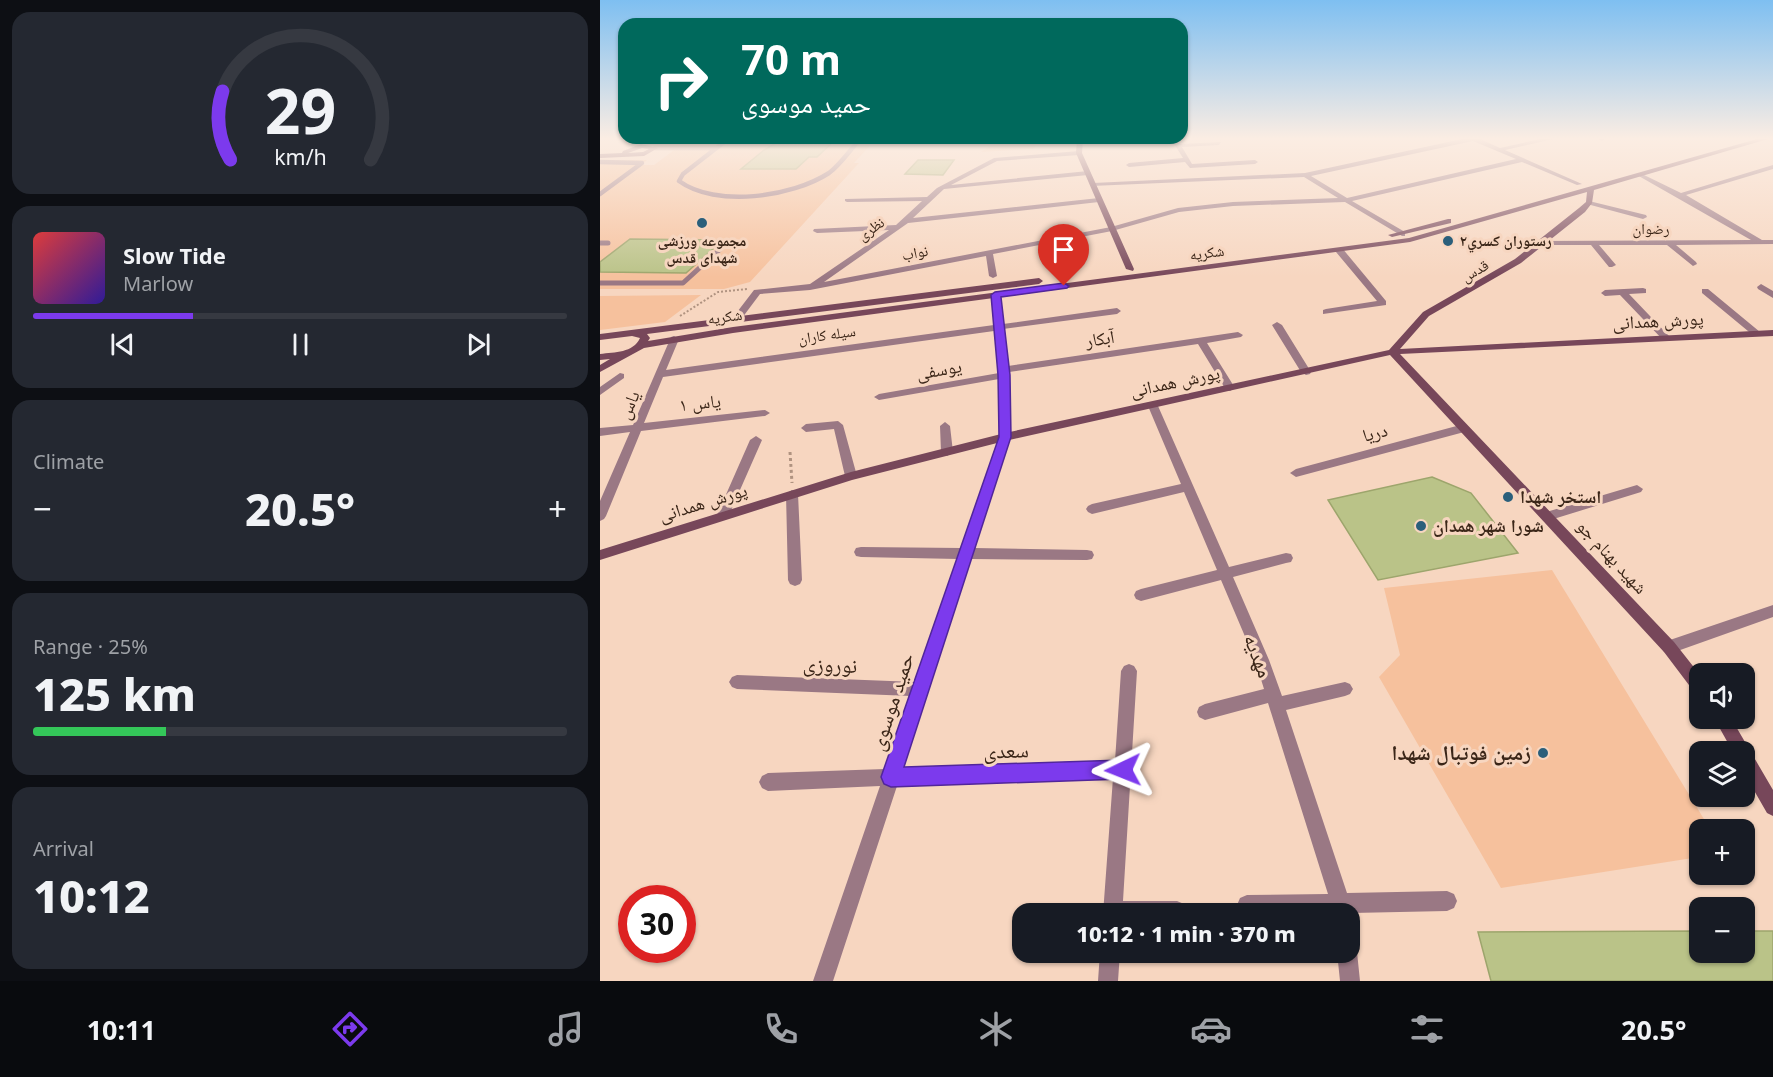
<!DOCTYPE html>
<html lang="en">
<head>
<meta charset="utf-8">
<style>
	:root { --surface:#171b24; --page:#242831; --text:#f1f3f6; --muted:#9ea1a6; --line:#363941; --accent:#7c3aed }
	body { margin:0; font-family:"Noto Sans","Noto Naskh Arabic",sans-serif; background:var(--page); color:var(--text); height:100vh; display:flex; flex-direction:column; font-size:22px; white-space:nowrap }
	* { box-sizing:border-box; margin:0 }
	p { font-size:20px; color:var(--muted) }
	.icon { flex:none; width:33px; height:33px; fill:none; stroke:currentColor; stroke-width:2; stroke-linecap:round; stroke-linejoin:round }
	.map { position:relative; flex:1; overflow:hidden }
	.side { display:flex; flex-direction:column; gap:12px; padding:12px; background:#0d0f14; width:600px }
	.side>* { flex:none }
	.hud { position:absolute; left:18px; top:18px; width:570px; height:126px; border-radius:18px; box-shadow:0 2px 4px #0004; background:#00695c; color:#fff; overflow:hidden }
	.controls { position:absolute; left:1089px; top:663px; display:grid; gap:12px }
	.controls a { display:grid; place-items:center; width:66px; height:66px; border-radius:12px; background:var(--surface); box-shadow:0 2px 4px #0004; font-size:30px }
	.speed { position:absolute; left:18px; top:885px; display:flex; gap:12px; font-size:30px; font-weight:700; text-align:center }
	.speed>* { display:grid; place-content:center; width:78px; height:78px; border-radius:50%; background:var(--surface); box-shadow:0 2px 4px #0004; line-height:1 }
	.speed .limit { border:9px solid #d22; background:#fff; color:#111 }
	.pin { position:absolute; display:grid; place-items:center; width:51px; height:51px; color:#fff; margin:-62px -26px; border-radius:50% 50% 50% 0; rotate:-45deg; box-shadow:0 0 6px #0007 }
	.pin .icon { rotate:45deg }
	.me { position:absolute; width:66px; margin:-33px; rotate:268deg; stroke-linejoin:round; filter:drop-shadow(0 0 4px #0008) }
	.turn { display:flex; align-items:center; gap:21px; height:126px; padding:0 24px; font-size:27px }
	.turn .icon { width:78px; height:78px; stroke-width:2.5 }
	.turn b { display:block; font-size:42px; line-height:51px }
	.big { font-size:45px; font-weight:800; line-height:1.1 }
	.side .card { flex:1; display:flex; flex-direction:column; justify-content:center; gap:9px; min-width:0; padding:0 21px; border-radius:18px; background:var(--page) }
	.side .dial { align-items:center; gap:0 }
	.dial svg { height:156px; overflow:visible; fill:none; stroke:var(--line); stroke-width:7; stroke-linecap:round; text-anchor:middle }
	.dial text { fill:var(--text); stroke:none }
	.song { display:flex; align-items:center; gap:18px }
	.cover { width:72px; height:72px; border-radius:9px; background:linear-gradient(135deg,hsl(0 70% 55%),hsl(250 70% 35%)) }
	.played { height:6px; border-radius:3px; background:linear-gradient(90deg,var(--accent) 30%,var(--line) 30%) }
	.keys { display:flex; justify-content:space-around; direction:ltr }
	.heat { display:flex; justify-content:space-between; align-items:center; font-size:33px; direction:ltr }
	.charge { height:9px; border-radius:4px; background:linear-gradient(90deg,#34c759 25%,var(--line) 0) }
	.trip { position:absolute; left:412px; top:903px; width:348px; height:60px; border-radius:18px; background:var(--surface); box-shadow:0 2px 4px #0004; font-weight:800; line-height:60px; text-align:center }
	.dock { display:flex; height:96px; justify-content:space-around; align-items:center; background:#090b0e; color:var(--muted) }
	.dock .icon { width:42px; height:42px }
	.dock .on { color:var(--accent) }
	.dock b { font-size:27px; color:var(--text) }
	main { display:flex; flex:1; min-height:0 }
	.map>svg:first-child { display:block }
	.green { fill:#f6c19d }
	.building { fill:#bac388; stroke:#9da56c; stroke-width:1.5 }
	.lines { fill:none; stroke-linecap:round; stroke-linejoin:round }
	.path-far1 { stroke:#b09380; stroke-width:2; stroke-dasharray:2 2; stroke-linecap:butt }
	.path { stroke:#b09380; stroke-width:3; stroke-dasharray:3 3; stroke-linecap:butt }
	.lane-far1 { stroke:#9a7884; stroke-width:4.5 }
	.lane { stroke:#9a7884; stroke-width:5 }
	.street { fill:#9a7884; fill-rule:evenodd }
	.secondary { fill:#77475a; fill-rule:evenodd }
	.route { fill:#7c3aed; stroke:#51269a; stroke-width:1.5 }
	.poi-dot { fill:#2b5f7b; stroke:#f7d6c0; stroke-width:2 }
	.labels { text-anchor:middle; stroke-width:6; stroke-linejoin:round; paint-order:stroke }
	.far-street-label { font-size:15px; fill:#3b2618; stroke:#f7d6c0 }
	.far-poi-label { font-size:15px; font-weight:bold; fill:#3b2618; stroke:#f7d6c0 }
	.street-label { font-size:18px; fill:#3b2618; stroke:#f7d6c0 }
	.poi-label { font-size:18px; font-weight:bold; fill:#3b2618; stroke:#f7d6c0; text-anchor:start }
	.near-street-label { font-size:21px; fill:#3b2618; stroke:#f7d6c0 }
	.near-poi-label { font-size:21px; font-weight:bold; fill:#3b2618; stroke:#f7d6c0; text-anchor:end }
</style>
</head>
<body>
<main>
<section class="side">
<div class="card dial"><svg viewBox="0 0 100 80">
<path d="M14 69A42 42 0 1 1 86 69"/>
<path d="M14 69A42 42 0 0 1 10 34" stroke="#7c3aed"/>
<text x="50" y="56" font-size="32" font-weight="700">29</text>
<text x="50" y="72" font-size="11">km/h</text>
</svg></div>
<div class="card">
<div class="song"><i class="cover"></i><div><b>Slow Tide</b><p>Marlow</p></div></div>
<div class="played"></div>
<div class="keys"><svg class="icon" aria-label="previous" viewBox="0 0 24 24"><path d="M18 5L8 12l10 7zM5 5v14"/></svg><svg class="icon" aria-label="pause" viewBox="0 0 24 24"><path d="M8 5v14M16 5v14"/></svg><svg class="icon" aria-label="next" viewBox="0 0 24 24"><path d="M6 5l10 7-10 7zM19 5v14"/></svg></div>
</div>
<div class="card"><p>Climate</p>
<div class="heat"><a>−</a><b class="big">20.5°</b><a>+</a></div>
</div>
<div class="card"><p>Range · 25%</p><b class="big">125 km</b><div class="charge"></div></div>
<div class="card"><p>Arrival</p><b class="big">10:12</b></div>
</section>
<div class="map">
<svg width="1173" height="981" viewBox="0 0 1173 981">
	<rect width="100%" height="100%" fill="#f7d6c0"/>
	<path class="green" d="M 89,139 L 276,139 L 254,163 L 259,163 L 150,282 L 124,289 L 0,289 L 0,160 L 47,160 L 41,165 L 54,165 Z
		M 401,139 L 442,139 L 433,149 L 381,152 Z
		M 101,295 L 65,322 L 0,330 L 0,296 Z
		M 952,570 L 1110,829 L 1100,830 L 1099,857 L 901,888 L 779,677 L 800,655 L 784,588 Z"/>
	<path class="building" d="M 181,140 L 228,140 L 234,141 L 217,157 L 209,157 L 196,169 L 141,169 L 164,150 Z
		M 318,160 L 354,160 L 343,175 L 305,174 Z
		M 30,239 L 123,240 L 86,273 L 0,272 L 0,262 Z
		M 832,477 L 871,493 L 918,553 L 778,580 L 728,500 Z
		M 1100,931 L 1100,952 L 1144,952 L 1144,931 L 1173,931 L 1173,981 L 891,981 L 878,932 Z"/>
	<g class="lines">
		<path class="path-far1" d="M 80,316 L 118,292 L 147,289"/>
		<path class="path" d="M 190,452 L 192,483"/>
		<path class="lane-far1" d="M 128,139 L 83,174 L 79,181 C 116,208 192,197 229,173 C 241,164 250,150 260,139
			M 55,148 L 116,148
			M 0,162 L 42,163 L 0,194"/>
		<path class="lane" d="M 0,243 L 8,243
			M 0,283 L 83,283 L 129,241"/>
		<path class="street" d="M 571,139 L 577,139 L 580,144 L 621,142 L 619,145 L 582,147 L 592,164 L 655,160 L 658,162 L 655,164 L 590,168 L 585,162 L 529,167 L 526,165 L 529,163 L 583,158 Z
			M 862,139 L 880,139 L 900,148 L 940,139 L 953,139 L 905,150 L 982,184 L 977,185 L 922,162 L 752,201 L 805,232 L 805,236 L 802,236 L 745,202 L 633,206 L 579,212 L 512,231 L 393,254 L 397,276 L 393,278 L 389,276 L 386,256 L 210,290 L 160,294 L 139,322 L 136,323 L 131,320 L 154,290 L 210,284 L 289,230 L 217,233 L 213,231 L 214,229 L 296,225 L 322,201 L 247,202 L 245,201 L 245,199 L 327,197 L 337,188 L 394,158 L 479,151 L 482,153 L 479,155 L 397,161 L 351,185 L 488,171 L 491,173 L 488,175 L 344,189 L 313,218 L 499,198 L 502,200 L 499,202 L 308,223 L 224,282 L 511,227 L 578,208 L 633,202 L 738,198 L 704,177 L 491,186 L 490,185 L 493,183 L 705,173 ZM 873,141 L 916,159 L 747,198 L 711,176 Z
			M 998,139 L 1005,139 L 1002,141 Z
			M 1173,165 L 1173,169 L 1086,195 L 1162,240 L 1173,240 L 1173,244 L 1076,245 L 1096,262 L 1097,264 L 1093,266 L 1067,245 L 999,245 L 1016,265 L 1012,267 L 1009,267 L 991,245 L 941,245 L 937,243 L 941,241 L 1151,240 L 1037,175 L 1042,174 L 1081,193 Z
			M 989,201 L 1046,215 L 1047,217 L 1043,219 L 987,204 L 987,202 Z
			M 736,248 L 742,248 L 786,301 L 786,305 L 723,314 L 723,310 L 726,309 L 777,301 L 736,252 Z
			M 1161,284 L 1173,291 L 1173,298 L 1158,289 L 1157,287 Z
			M 1043,288 L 1046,289 L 1046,293 L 1029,294 L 1070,337 L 1070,341 L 1064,341 L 1020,295 L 1005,296 L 1001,293 L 1005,290 Z
			M 1102,289 L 1108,289 L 1160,332 L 1160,336 L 1154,336 L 1102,293 Z
			M 395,292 L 399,295 L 403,324 L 517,308 L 521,311 L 517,314 L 403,329 L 408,366 L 638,332 L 643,335 L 641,337 L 607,343 L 635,388 L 630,391 L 626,390 L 598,344 L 409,372 L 411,437 L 374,548 L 487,550 L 492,551 L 494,555 L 492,559 L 487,560 L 371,559 L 302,769 L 515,761 L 521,671 L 524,666 L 529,664 L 534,666 L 537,671 L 523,901 L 577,901 L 584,904 L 587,911 L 586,914 L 503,914 L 513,778 L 297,786 L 233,981 L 213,981 L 280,786 L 168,791 L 162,788 L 159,782 L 162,776 L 168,773 L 285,769 L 311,696 L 137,689 L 132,687 L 129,682 L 132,677 L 137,675 L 316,682 L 358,559 L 261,557 L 256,556 L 254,552 L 256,548 L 261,547 L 361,548 L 399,437 L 399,379 L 279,400 L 274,397 L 279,394 L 399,373 L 394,331 L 63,377 L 44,423 L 165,410 L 170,413 L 165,416 L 41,431 L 6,516 L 4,519 L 0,521 L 0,501 L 30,432 L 0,436 L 0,428 L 33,425 L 71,337 L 74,336 L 79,339 L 66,370 L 394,325 L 391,295 Z
			M 677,322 L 682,325 L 711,372 L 710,374 L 706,375 L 701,372 L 672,325 Z
			M 20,373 L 24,374 L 24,378 L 0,395 L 0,387 Z
			M 553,403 L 558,406 L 629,567 L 686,553 L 691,554 L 693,558 L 691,562 L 686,563 L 633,577 L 669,660 L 682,696 L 745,682 L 750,684 L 753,689 L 750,694 L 745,696 L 686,710 L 747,893 L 847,891 L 854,894 L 857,901 L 854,908 L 847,911 L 752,913 L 750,918 L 750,914 L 644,914 L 640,912 L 637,905 L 640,898 L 647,895 L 728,894 L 668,703 L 605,720 L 599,717 L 597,712 L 599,707 L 605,704 L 664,689 L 655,660 L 621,580 L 541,601 L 536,599 L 534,595 L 536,591 L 541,589 L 617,570 L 584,492 L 492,514 L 488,512 L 486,509 L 488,506 L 492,504 L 581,484 L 548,406 Z
			M 238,421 L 243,425 L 257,476 L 251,480 L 245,476 L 234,429 L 206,432 L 201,428 L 206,424 Z
			M 345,422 L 350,426 L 353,452 L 347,456 L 341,452 L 340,426 Z
			M 864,424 L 869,428 L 868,431 L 696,477 L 690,473 L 696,469 Z
			M 156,436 L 162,440 L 129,515 L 127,518 L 119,518 L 117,515 L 150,440 Z
			M 1037,485 L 1043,489 L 1041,492 L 947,521 L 943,519 L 941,516 L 943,513 Z
			M 192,490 L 198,494 L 202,580 L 200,584 L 195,586 L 190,584 L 188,580 L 186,494 Z
			M 1173,605 L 1173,617 L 1069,654 L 1064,652 L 1062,647 L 1064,642 Z
			M 750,943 L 754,945 L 757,952 L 760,981 L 740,981 L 737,952 L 750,952 Z
			M 500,952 L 520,952 L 518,981 L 498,981 Z"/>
		<path class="secondary" d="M 477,139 L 483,139 L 482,153 L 534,269 L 533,271 L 526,269 L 476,153 Z
			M 1157,139 L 1168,139 L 994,190 L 992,203 L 985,212 L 921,263 L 829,316 L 800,349 L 1173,330 L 1173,336 L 800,354 L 1074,642 L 1100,675 L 1100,695 L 1095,693 L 1064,652 L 790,355 L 405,441 L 252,480 L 0,560 L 0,550 L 251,472 L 405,433 L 789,350 L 823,312 L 915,259 L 979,208 L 986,202 L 987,192 L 810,242 L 133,333 L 44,348 L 0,372 L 0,365 L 10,359 L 0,360 L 0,354 C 15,352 33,353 40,338 L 32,336 L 0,340 L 0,334 L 439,278 L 443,281 L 439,284 L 47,334 L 50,338 L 48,341 L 133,327 L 809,238 Z
			M 41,144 L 58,148 L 44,156 L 0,158 L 0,154 L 22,153 L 23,151 ZM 42,148 L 49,149 L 43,152 L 28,153 Z
			M 848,219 L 851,219 L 851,223 L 792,237 L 788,235 Z
			M 1114,718 L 1131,718 L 1173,790 L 1173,816 L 1167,813 L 1144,773 L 1144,752 L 1133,752 Z"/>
	</g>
	<linearGradient id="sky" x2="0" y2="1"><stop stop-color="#7ebff1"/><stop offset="0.5" stop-color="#fbede3"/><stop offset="1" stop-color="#fbede3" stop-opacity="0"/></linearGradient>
	<rect width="1173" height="277" fill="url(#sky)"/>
	<path class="route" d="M 464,283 L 469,286 L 467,288 L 401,297 L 410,375 L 411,437 L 304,767 L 523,760 L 529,763 L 532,770 L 529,776 L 523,779 L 291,787 L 284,784 L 281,777 L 399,437 L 398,375 L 391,295 L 395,292 Z"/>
	<g class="poi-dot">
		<circle cx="102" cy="223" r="6"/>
		<circle cx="848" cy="241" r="6"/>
		<circle cx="908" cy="497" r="6"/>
		<circle cx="821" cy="526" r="6"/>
		<circle cx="943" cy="753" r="6"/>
	</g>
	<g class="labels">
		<g class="far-street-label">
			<text transform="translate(271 229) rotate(-35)" y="5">نظری</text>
			<text x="1051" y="234">رضوان</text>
			<text transform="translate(315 253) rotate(-11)" y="5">نواب</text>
			<text transform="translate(607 253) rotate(-8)" y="5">شکریه</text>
			<text transform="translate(875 271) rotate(-30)" y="5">قدس</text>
			<text transform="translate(125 317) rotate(-8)" y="5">شکریه</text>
			<text transform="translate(227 335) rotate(-8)" y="5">سیله کاران</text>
		</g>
		<g class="far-poi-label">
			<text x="102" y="246">مجموعه ورزشی<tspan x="102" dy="17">شهدای قدس</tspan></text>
			<text x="860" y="246" text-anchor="start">رستوران کسري٢</text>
		</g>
		<g class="street-label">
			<text transform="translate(1058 321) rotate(-3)" y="6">پورش همدانی</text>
			<text transform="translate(500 339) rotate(-9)" y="6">آبکار</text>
			<text transform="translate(339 370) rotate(-10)" y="6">یوسفی</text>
			<text transform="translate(575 382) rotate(-12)" y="6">پورش همدانی</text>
			<text transform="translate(100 403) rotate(-6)" y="6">یاس ۱</text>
			<text transform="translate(29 405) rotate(-67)" y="6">یاس</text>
			<text transform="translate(775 433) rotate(-15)" y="6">دریا</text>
			<text transform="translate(103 503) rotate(-17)" y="6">پورش همدانی</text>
			<text transform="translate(1012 557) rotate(47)" y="6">شهید بهنام جو</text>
		</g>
		<g class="poi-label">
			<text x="920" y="503">استخر شهدا</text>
			<text x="833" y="532">شورا شهر همدان</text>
		</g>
		<g class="near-street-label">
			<text transform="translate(658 656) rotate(69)" y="7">مهدیه</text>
			<text transform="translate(230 665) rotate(2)" y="7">نوروزی</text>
			<text transform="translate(292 702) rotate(-72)" y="7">حمید موسوی</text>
			<text transform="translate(406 751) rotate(-2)" y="7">سعدی</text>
		</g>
		<g class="near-poi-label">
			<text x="931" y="760">زمین فوتبال شهدا</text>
		</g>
	</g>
</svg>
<div class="controls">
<a><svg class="icon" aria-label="sound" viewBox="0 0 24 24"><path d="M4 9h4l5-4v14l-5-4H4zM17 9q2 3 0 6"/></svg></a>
<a><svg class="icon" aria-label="layers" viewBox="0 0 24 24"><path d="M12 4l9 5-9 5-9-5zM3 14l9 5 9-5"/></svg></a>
<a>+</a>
<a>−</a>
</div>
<div class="speed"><div class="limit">30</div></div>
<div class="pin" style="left:464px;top:286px;background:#d93025"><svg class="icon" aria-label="arrive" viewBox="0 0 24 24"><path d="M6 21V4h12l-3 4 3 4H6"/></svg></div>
<svg class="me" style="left:523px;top:770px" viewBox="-20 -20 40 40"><path d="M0-17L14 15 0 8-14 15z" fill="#7c3aed" stroke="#fff" stroke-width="4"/></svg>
<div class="trip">10:12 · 1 min · 370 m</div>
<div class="hud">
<div class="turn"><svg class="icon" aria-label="right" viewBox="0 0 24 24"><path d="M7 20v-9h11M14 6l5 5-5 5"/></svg><div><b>70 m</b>حمید موسوی</div></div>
</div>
</div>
</main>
<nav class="dock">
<b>10:11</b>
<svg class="icon on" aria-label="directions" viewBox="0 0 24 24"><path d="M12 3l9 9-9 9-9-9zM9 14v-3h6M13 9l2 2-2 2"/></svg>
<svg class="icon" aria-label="music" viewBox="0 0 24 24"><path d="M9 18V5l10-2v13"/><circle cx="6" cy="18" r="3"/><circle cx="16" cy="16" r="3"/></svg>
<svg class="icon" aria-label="phone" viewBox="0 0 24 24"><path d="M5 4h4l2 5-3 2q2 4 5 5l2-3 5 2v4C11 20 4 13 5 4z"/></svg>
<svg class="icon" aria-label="climate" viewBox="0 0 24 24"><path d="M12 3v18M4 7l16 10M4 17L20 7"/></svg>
<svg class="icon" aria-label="car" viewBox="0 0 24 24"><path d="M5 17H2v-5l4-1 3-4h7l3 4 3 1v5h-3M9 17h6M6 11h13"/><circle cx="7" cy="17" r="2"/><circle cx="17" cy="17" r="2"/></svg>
<svg class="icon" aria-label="filters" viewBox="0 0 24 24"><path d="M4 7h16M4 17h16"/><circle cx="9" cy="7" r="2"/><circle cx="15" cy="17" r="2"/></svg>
<b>20.5°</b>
</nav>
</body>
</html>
